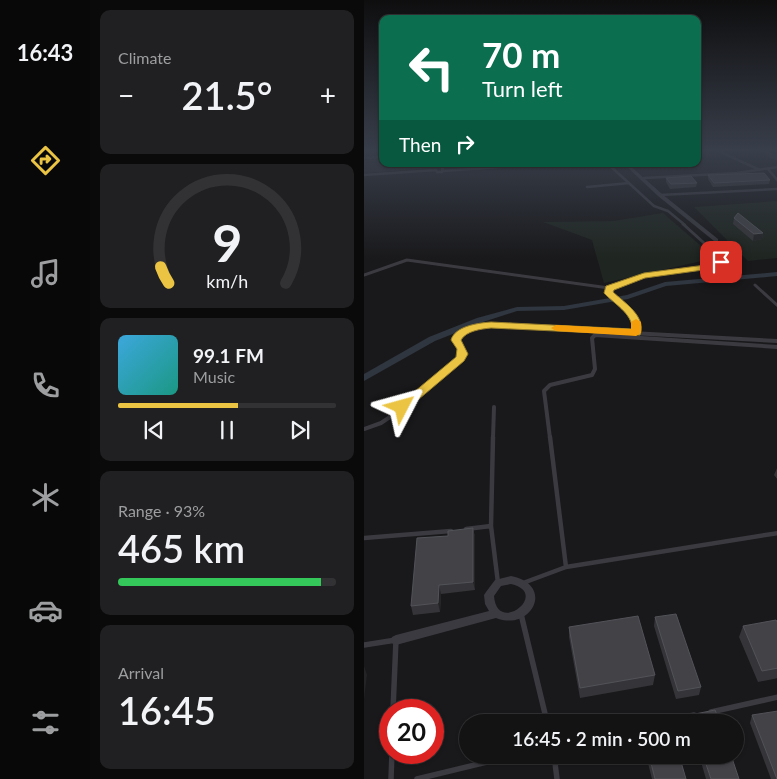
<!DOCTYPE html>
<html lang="en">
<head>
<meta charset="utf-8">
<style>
	:root { --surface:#131314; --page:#202022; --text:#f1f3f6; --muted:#9d9ea0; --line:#323234; --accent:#eac442 }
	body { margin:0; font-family:Lato,sans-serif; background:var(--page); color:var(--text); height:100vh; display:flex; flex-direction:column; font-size:19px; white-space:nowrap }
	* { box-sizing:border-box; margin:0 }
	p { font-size:16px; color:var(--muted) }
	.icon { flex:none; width:28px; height:28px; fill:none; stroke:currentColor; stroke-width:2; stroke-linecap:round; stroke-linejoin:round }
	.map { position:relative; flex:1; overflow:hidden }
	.drawer { display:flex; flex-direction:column; gap:10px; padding:10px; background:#0a0a0b; width:274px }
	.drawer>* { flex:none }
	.banner { position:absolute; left:15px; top:15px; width:322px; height:152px; border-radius:10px; box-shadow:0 1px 4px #0004,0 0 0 1px var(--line); background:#0b6e4f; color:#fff; overflow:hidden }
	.speed { position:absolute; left:15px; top:699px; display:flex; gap:10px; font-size:25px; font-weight:700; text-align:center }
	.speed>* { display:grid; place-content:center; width:65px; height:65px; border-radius:50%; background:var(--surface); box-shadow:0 1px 4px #0004,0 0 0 1px var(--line); line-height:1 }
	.speed .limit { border:8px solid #d22; background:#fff; color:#111 }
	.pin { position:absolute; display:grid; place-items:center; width:42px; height:42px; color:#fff; margin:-21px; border-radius:10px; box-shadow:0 2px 8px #0006 }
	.me { position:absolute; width:55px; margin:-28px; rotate:51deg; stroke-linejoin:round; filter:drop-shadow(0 0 4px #0008) }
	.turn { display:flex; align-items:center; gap:18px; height:105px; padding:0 20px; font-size:22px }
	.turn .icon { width:65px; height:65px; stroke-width:2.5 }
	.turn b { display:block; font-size:35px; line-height:42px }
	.then { display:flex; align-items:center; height:48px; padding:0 20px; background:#0003; gap:10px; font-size:19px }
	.big { font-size:38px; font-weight:600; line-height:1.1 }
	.drawer .card { flex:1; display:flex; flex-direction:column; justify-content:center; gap:8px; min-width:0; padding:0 18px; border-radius:10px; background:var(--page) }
	.drawer .dial { align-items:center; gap:0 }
	.dial svg { height:130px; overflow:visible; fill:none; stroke:var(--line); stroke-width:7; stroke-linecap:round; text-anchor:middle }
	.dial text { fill:var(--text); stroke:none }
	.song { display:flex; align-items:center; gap:15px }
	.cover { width:60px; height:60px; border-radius:8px; background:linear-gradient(135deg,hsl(200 70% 55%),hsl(170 70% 35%)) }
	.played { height:5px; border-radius:2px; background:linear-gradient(90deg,var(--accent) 55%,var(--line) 55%) }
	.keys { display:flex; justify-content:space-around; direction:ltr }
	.heat { display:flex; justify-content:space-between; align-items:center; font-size:28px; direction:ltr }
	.charge { height:8px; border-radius:4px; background:linear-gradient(90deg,#34c759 93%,var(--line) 0) }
	.trip { position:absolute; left:95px; top:714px; width:285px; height:50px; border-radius:25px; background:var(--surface); box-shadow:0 1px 4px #0004,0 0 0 1px var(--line); font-weight:600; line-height:50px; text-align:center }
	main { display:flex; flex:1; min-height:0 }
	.tab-bar { display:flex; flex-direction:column; width:90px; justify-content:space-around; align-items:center; background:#080808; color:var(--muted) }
	.tab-bar .icon { width:35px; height:35px }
	.tab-bar .active { color:var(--accent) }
	.tab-bar b { font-size:22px; color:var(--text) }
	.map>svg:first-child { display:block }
	.built { fill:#252528 }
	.green { fill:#1f2621 }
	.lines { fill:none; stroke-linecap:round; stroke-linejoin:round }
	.canal { fill:#2f363f; fill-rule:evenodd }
	.lane-far4 { stroke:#3a3a40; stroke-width:2.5 }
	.lane-far3 { stroke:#3a3a40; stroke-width:3 }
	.lane-far2 { stroke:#3a3a40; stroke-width:4 }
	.lane-far1 { stroke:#3a3a40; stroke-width:4.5 }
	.lane { stroke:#3a3a40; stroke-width:5.5 }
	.street { fill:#3a3a40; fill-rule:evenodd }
	.wall { fill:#353539 }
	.shaded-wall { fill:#242427 }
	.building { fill:#424247; stroke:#525359 }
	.route { fill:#eac442; stroke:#987f2b }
	.slow { fill:#f59e0b }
</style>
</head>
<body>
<main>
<nav class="tab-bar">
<b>16:43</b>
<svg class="icon active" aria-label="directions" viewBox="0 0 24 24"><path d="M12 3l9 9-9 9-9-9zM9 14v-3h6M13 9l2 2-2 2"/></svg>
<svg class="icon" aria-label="music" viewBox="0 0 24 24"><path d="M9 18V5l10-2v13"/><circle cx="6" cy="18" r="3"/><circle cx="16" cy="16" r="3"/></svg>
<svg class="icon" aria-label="phone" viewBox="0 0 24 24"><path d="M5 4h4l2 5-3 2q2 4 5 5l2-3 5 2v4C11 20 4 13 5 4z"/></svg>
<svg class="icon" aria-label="climate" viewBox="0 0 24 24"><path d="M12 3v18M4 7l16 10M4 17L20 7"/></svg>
<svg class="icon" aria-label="car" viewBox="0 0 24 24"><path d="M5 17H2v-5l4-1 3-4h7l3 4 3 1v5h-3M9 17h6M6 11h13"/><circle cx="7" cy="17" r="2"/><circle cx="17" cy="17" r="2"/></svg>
<svg class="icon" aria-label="filters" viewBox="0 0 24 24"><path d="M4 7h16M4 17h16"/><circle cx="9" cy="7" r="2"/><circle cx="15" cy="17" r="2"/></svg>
</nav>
<section class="drawer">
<div class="card"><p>Climate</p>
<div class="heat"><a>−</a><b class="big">21.5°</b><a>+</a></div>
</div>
<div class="card dial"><svg viewBox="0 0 100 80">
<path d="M14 69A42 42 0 1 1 86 69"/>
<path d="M14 69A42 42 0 0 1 9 59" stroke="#eac442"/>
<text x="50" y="56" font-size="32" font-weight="700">9</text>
<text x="50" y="72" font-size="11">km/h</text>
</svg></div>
<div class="card">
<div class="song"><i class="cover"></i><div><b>99.1 FM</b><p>Music</p></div></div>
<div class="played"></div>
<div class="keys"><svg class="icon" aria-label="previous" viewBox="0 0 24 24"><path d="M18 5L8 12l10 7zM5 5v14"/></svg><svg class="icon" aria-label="pause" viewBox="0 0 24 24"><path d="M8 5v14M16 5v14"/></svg><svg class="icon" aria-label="next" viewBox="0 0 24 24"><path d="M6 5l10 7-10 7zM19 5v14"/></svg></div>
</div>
<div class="card"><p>Range · 93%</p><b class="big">465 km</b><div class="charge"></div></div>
<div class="card"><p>Arrival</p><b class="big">16:45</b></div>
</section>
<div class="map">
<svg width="414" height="779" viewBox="0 0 414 779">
	<rect width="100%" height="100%" fill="#19191b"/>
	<path class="built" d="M 0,150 L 19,150 L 19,164 L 71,164 L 71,168 L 0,173 Z"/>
	<path class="green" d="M 413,201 L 413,258 L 384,261 L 330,207 Z
		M 299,213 L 351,258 L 240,283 L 228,240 L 179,222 L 249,221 Z"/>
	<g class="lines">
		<path class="canal" d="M 414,272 L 414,276 L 302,286 L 264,299 L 200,310 L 153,311 L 119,322 L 71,341 L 0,381 L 0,374 L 65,337 L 113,318 L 153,307 L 200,306 L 263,295 L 301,282 Z"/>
		<path class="lane-far4" d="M 352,150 L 396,170
			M 398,150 L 414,157
			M 0,158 L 19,157
			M 51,164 L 51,167
			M 244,164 L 290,206 L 304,211 L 321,225
			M 404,169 L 414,181
			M 79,171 L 178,164
			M 0,175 L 72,170 L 73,172 L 78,172 L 79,164
			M 280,178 L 373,173 L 414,167
			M 223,187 L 265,183
			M 296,195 L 414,189"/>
		<path class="lane-far3" d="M 0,275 L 43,260 L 245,288
			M 391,285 L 414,306
			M 270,319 L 260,305 L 244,293 L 245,288 L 280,276 L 351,266 L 357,262 L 350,252 L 319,224"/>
		<path class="lane-far2" d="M 270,318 L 272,333
			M 0,429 L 17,423 L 26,417 L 91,364 L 99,354 L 92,340 L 94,335 L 120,325 L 414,341
			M 129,438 L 130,407
			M 186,438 L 180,391 L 186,385 L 228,375 L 231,369 L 228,338 L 231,335 L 414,347"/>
		<path class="lane-far1" d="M 186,437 L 202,567
			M 127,526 L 129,437
			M 102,529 L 127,526 L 134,583
			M 0,538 L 87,531
			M 159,583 L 202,567 L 414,533"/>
		<path class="lane" d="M 157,614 L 183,722
			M 0,645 L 32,640 L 29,710
			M 347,712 L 414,697
			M 298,722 L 330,715
			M 190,755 L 193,779
			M 27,779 L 28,752
			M 53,779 L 152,755"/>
		<path class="street" d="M 260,164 L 264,164 L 298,194 L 354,239 L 354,241 L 350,241 L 294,196 Z
			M 147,576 C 192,585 167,632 132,618 L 32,645 L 28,643 L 27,640 L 28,637 L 32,635 L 125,611 L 121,604 L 120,595 L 122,592 L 131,580 ZM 147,584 C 187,593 133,636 130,596 L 137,586 Z"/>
	</g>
	<path class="wall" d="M 406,150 L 414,150 L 414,153 Z
		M 405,153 L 414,156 L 414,161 L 404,157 Z
		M 344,175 L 406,180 L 405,184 L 349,187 L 344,179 Z
		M 302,178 L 333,183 L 332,187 L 306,189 L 302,182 Z
		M 370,218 L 399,233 L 398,239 L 389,241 L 369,224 Z
		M 414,466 L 414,480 L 410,475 Z
		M 109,528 L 111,537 L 111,590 L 77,594 L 76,612 L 49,615 L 47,606 L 84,536 Z
		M 291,617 L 337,687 L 335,695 L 312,699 L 290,626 Z
		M 414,623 L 414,678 L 394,682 L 375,637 L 379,626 Z
		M 205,627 L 291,675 L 289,685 L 216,698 L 205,637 Z
		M 326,715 L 356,722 L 325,722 Z
		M 388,715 L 414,779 L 407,779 L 386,723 Z
		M 282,755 L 315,755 L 322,779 L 288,779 Z
		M 335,755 L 367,755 L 375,779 L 342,779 Z"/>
	<path class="shaded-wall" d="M 2,155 L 3,161 L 1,172 L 0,163 Z
		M 399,233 L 398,239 L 389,241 L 390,234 Z
		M 109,528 L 111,537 L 111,590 L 109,582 Z
		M 75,585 L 77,594 L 76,612 L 74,603 Z
		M 0,666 L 3,675 L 0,699 Z"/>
	<path class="building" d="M 400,173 L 406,180 L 350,183 L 344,175 Z
		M 327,176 L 333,183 L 307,184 L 302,178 Z
		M 374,213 L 399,233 L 390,234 L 370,218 Z
		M 109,528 L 109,582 L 75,585 L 74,603 L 47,606 L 53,538 L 84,536 L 84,531 Z
		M 312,614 L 337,687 L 314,691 L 291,617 Z
		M 274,616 L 291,675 L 216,688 L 205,627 Z
		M 412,620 L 414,623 L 414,668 L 398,671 L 379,626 Z
		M 351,710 L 356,722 L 329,722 L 326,715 Z
		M 414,711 L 414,779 L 413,779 L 388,715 Z
		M 285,755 L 315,755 L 322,779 L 291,779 Z
		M 339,755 L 367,755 L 375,779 L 347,779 Z"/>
	<linearGradient id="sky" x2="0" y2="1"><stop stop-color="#0e0e0f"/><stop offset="0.58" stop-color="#383e4a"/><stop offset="1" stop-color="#383e4a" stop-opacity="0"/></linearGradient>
	<rect width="414" height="259" fill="url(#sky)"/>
	<path class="route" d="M 354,260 L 361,262 L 354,268 L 281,278 L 250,290 L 249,292 C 261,303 283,317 276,335 L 127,328 C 117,329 102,331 97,340 L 104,354 L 100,361 L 42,410 L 38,411 L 32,407 L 92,357 L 93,349 L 87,340 C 91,326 114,323 127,322 L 268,329 C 269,314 249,303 240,293 L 242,286 L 280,273 L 349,264 Z"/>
	<path class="slow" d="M 272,319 L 277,322 L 277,333 L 272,336 L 192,331 L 187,328 L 192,325 L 267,329 L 267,322 Z"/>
</svg>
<div class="speed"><div class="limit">20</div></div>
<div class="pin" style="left:357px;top:262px;background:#d93025"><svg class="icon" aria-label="arrive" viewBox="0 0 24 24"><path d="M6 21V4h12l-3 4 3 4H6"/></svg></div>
<svg class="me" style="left:38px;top:407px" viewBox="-20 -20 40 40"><path d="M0-17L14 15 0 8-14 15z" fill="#eac442" stroke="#fff" stroke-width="4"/></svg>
<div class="trip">16:45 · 2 min · 500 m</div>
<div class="banner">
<div class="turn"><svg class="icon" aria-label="left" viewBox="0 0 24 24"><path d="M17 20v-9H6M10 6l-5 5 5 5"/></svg><div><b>70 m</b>Turn left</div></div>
<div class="then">Then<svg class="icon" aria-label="right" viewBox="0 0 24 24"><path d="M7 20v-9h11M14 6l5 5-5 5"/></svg></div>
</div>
</div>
</main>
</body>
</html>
